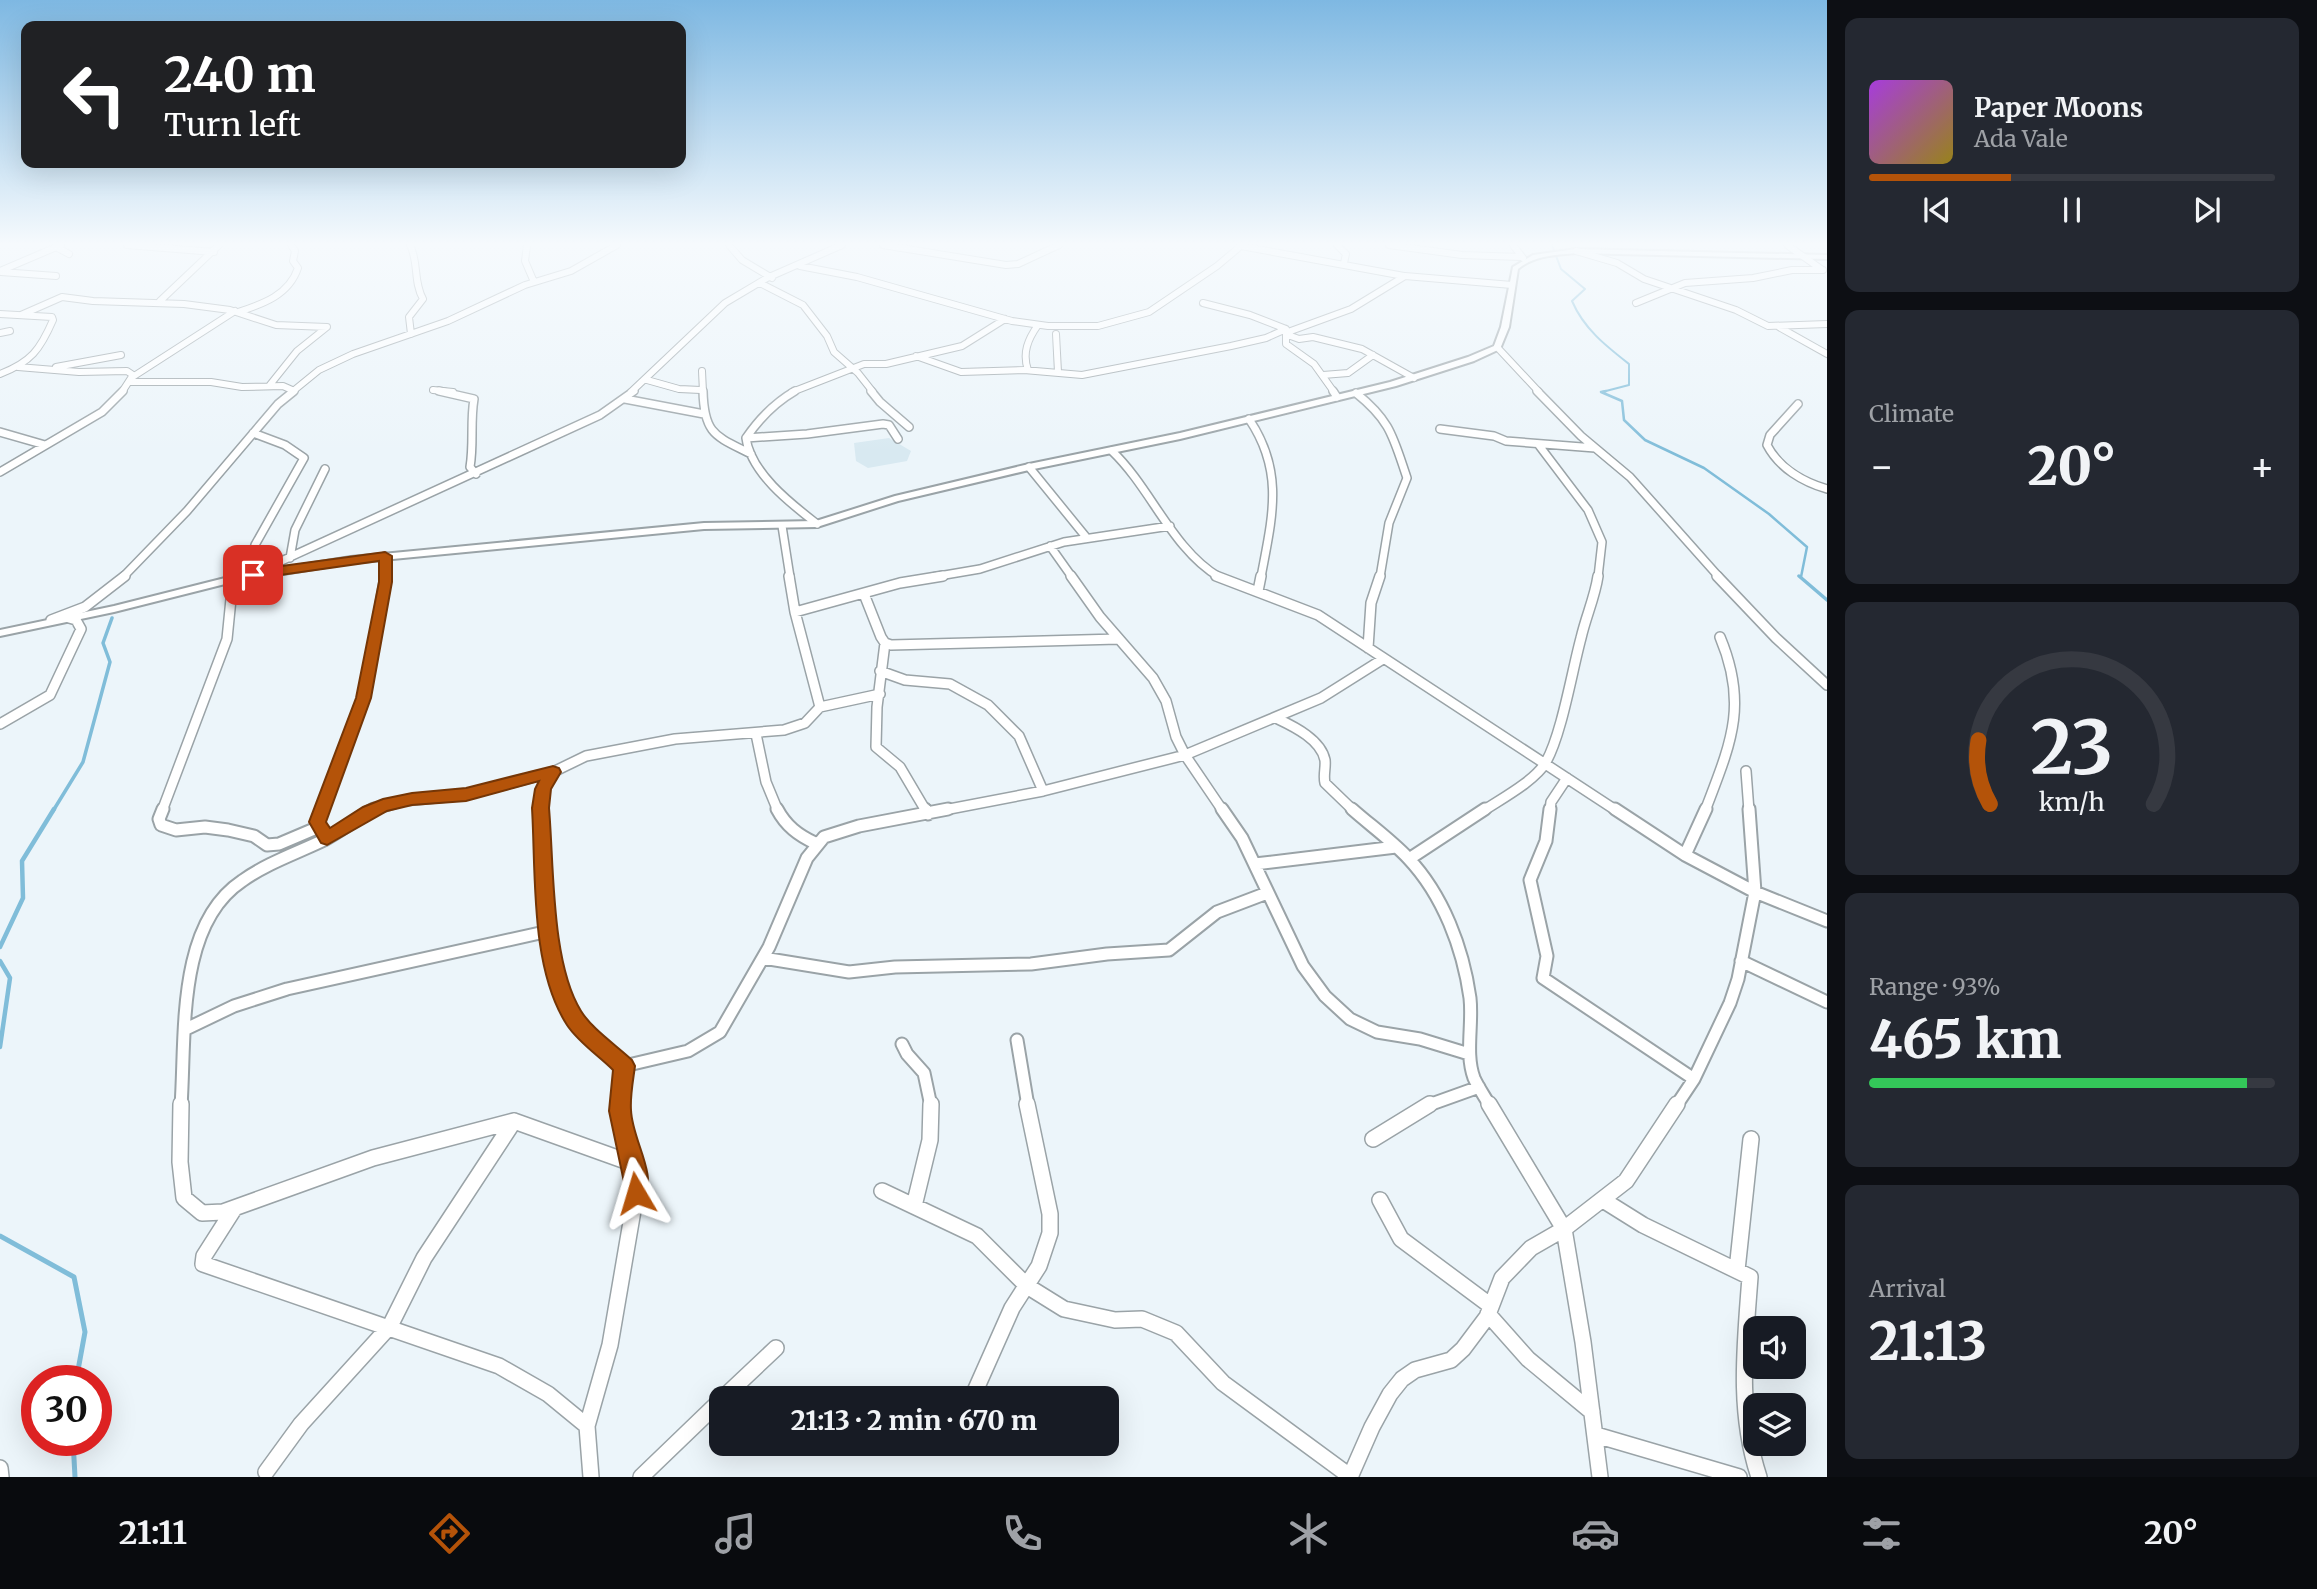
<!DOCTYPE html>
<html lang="en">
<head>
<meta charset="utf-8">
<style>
	:root { --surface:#171b24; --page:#242831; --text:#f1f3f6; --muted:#9ea1a6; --line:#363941; --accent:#b45309 }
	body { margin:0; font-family:Merriweather,serif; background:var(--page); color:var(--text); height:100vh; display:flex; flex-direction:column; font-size:26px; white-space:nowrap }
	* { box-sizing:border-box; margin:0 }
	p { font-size:23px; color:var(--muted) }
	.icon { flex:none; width:38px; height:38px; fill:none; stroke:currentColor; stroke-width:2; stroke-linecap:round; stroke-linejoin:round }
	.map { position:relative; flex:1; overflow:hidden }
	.side { display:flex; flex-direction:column; gap:18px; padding:18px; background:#0d0f14; width:490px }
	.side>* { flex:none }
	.guide { position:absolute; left:21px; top:21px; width:665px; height:147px; border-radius:14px; box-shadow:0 7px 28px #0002; background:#202124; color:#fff; overflow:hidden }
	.fabs { position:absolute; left:1743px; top:1316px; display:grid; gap:14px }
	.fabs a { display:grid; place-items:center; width:63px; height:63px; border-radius:14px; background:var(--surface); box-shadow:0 7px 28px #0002; font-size:35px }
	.speed { position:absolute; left:21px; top:1365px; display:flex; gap:14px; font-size:35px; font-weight:700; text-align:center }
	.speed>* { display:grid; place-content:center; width:91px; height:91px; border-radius:50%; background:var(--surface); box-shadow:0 7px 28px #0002; line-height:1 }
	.speed .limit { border:10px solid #d22; background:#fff; color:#111 }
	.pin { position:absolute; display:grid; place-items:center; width:60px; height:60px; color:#fff; margin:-30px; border-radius:14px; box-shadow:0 4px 10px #0006 }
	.me { position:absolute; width:77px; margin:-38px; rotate:353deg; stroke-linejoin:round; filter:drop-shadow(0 0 5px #0008) }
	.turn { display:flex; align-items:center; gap:24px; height:147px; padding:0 28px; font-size:32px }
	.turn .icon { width:91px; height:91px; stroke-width:2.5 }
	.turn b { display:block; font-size:49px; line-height:60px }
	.big { font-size:52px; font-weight:800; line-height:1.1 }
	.side .widget { flex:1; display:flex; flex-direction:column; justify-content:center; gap:10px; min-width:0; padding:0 24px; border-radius:14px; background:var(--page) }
	.side .dial { align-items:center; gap:0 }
	.dial svg { height:182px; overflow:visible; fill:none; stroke:var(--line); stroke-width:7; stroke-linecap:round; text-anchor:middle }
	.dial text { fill:var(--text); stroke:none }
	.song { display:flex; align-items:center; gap:21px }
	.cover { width:84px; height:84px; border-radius:10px; background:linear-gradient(135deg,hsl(280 70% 55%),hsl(50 70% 35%)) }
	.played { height:7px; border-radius:4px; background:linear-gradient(90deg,var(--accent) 35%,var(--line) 35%) }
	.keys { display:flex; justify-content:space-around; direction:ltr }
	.heat { display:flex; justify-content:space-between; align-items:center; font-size:38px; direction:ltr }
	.charge { height:10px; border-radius:5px; background:linear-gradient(90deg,#34c759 93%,var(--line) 0) }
	.trip { position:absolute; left:709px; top:1386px; width:410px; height:70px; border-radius:14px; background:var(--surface); box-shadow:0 7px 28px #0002; font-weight:800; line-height:70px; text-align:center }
	.tab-bar { display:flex; height:112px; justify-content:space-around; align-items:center; background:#090b0e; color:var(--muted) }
	.tab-bar .icon { width:49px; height:49px }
	.tab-bar .active { color:var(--accent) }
	.tab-bar b { font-size:32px; color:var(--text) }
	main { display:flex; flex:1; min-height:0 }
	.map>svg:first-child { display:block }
	.built { fill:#d8e9f1 }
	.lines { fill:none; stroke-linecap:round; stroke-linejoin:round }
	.stream-far4 { stroke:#80bdd9; stroke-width:2 }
	.stream-far3 { stroke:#80bdd9; stroke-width:2.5 }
	.stream-far2 { stroke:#80bdd9; stroke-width:3.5 }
	.stream-far1 { stroke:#80bdd9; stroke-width:4.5 }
	.stream { stroke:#80bdd9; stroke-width:5 }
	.minor-far4-casing { stroke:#9aa3a7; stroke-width:8 }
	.minor-far3-casing { stroke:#9aa3a7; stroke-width:10 }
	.minor-far2-casing { stroke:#9aa3a7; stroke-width:12 }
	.minor-far1-casing { stroke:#9aa3a7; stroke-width:15 }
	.minor-casing { stroke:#9aa3a7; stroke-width:18 }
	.tertiary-casing { stroke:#9aa3a7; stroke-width:4 }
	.minor-far4 { stroke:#fff; stroke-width:6 }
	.minor-far3 { stroke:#fff; stroke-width:7 }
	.minor-far2 { stroke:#fff; stroke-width:9 }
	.minor-far1 { stroke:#fff; stroke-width:11 }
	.minor { stroke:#fff; stroke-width:15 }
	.tertiary { fill:#fff; fill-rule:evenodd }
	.route { fill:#b45309; stroke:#753606; stroke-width:2 }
</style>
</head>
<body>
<main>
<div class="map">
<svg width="1827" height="1477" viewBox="0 0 1827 1477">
	<rect width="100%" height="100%" fill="#ecf5fa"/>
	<path class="built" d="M 889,438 L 911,451 L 907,461 L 868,468 L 856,461 L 854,443 Z"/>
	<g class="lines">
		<path class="stream-far4" d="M 1552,245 L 1561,269 L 1585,289 L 1572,301 C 1584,329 1606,346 1629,364 L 1629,385 L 1602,392"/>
		<path class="stream-far3" d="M 1606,391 L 1601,392 L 1622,401 L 1624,420 L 1645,440 L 1704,468 L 1769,514 L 1807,547 L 1801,577"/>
		<path class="stream-far2" d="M 1799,576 L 1827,600
			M 53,811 L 83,762 L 110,662 L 103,643 L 112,618"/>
		<path class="stream-far1" d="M 0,947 L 23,898 L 22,861 L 54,809
			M 0,961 L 10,978 L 0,1047"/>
		<path class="stream" d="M 0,1236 L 74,1277 L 85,1332 L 76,1381
			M 73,1440 L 75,1477"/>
		<defs>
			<path id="minor-far4" d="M 127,245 L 214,252
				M 410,245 C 419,263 413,281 423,299 L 409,317 L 411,334
				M 527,245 L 525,261 L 534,282
				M 729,245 L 742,260 L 772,278
				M 883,245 L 1006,265 L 1018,264 L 1059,245
				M 1337,245 L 1346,254 L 1344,263
				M 1389,245 L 1462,255 L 1522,257
				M 1513,245 L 1523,258
				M 1787,245 L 1821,269
				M 1241,246 L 1404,276
				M 56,247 L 69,254
				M 1576,251 L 1617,263 L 1644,279 L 1736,310 L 1768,326 L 1827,324
				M 800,266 L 857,277 L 1012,321 L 1048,326 L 1098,326 L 1149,312 L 1217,266 L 1242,245
				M 0,271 L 61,245
				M 1,272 L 56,276
				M 760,283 L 803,305 L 827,336 L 834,352 L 858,373 L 873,392
				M 160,301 L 219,245
				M 1203,303 L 1250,315 L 1286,329 L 1286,344 L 1314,364 L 1334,392
				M 1636,303 L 1685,283 L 1753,278 L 1792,270 L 1823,270
				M 238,312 C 263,304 289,295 298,268 L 293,261 L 295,251 L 291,245
				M 0,314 L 52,317 L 53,320 C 40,350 31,362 0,374
				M 21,315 L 62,297 L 93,301 L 184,304 L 230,310 L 276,325 L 327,327 L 297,351 L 269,386
				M 1779,327 L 1827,354
				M 1288,332 L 1351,309 L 1405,276 L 1512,285
				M 0,333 L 10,331
				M 1056,334 L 1058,372
				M 1288,335 L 1299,339 L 1313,337 L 1362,349 L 1414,378
				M 1497,347 L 1539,392
				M 916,356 L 961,372 L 1024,370 L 1082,375 L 1231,346 L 1266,338 L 1286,329
				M 18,367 L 79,372 L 127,371 L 133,375 L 122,392
				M 56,367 L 121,355
				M 1028,370 C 1022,353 1028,339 1038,325
				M 702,371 L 703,392
				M 1323,375 L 1348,373 L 1373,355
				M 131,378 L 235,311
				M 647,380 L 679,389 L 701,390
				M 130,382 L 211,382 L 242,387 L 283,386 L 292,390
				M 433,390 L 453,392
				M 292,392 L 319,370 L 353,354 L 448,321 L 525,285 L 571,271 L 617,245
				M 631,392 L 725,303 L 767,278 L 842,245
				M 792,392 L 864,364 L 886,364 L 962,346 L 1005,319"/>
			<path id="minor-far3" d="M 439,391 L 474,399 C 470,422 474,444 470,467 L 476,474
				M 703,391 C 704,435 716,436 751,454
				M 795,391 C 776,402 759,419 746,438 C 751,473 790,503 817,524
				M 871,391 L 880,402 L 909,427
				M 1333,391 L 1337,397
				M 1537,391 L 1581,436 L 1630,477 L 1719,577
				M 1356,393 C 1391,421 1393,437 1407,478 L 1389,523 L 1380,577
				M 625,399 L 704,414
				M 1798,404 L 1770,435 L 1767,445 C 1779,468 1803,482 1827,489
				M 1249,419 C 1285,472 1272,518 1261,577
				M 1440,429 L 1494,436 L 1506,441 L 1595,448
				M 0,432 L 45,445
				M 746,438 L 807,434 L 883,424 L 889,425 L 898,439
				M 1538,444 L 1588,510 L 1602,542 L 1598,577
				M 1112,451 C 1151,488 1172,549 1219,577
				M 1029,467 L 1086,537
				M 0,472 L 102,412 L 123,391
				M 782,526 L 790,577
				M 1050,546 L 1072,577
				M 385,556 L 385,577
				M 290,558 L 295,530 L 325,469
				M 253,574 L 600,415 L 634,391
				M 247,576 L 255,545 L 304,458 L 285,445 L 253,433
				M 123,577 L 187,511 L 278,404 L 294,391
				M 933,577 L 980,569 L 1064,542 L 1170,526"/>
			<path id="minor-far2" d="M 1071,576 L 1100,617 L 1153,678 L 1166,701 L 1176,737 L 1185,755 L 1223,811
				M 1216,576 L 1318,615 L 1617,811
				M 1717,576 L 1776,638 L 1827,685
				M 1258,591 L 1261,576
				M 864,594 L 881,637 L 885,643 L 891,645 L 1118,639
				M 795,612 L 900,583 L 943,576
				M 51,620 L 85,607 L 125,576
				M 885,643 L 877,707 L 876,747 L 900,767 L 926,811
				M 1368,648 L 1371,603 L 1380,576
				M 880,671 L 905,680 L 950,684 L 988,705 L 1019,736 L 1043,791
				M 820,707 L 880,694
				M 1278,719 C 1295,727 1321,740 1325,760 C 1326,768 1323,775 1325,783 L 1354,811
				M 0,724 L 50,695 L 81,629 L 76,620 L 69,618
				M 756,734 L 766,782 L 778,811
				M 1746,771 L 1749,811
				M 162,811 L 227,639 L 233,579
				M 321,811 L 364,698 L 385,576
				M 371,811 L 403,801 L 466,795 L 553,772
				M 541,811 L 543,789 L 553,772 L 586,756 L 675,739 L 784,730 L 805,723 L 820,707 L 795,612 L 789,576
				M 939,811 L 1043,791 L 1185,755 L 1321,698 L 1383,659
				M 1483,811 C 1501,799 1535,781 1546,762 C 1562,733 1572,671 1581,638 C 1586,616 1595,597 1598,576
				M 1550,811 L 1551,802 L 1567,778
				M 1705,811 C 1730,745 1749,706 1720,637"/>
			<path id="minor-far1" d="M 163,809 L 159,819 L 161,825 L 176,830 L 205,827 L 228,830 L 254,836 L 267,845 L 279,844 L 319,827
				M 322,809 L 317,822 L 327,838
				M 541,809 C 545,876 538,957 573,1017 C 585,1037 607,1051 624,1066 L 620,1106
				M 777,809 C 786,826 798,835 815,843 L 815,846
				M 925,809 L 928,814
				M 1222,809 L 1242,838 L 1303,966 L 1325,996 L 1350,1019 L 1377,1032 L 1420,1039 L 1469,1054
				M 1352,809 C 1370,825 1391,840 1408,858 C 1443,895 1463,948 1470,998 C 1473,1024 1465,1054 1474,1078 C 1478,1087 1485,1097 1490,1106
				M 1550,809 L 1546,841 L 1530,880 L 1547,956 L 1543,978 L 1694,1079
				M 1615,809 L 1685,855 L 1755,892 L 1827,921
				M 1685,855 L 1706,809
				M 1409,859 L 1485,809
				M 1255,864 L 1396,847
				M 763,958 L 849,972 L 895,967 L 1031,964 L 1107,954 L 1169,950 L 1217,912 L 1267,893
				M 1741,961 L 1827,1002
				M 186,1029 L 234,1006 L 287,989 L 549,931
				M 1017,1040 L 1028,1106
				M 902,1044 L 907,1054 L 924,1073 L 931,1106
				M 624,1066 L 688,1051 L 720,1032 L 769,947 L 807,858 L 824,837 L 859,826 L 948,809
				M 181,1106 C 186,1035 176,925 242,881 C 267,863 297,853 324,840 C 341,831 357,818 374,809
				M 1426,1106 L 1479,1087
				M 1676,1106 L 1694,1079 L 1730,1003 L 1738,979 L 1755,892 L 1749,809"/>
			<path id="minor" d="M 181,1104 L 180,1162 L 184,1198 L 202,1213 L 223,1212 L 373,1158 L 514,1121 L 634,1164
				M 1489,1104 L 1564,1229 L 1583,1342 L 1600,1477
				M 1373,1139 L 1430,1104
				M 882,1191 L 977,1236 L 1027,1286 L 1064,1309 L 1115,1320 L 1142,1319 L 1176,1333 L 1223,1383 L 1351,1477
				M 1380,1200 L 1401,1239 L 1491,1306
				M 1603,1200 L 1643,1225 L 1750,1277 C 1745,1345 1737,1411 1759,1477
				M 914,1206 L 930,1140 L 931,1104
				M 234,1209 L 204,1256 L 203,1264 L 499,1366 L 548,1394 L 587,1426
				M 1737,1270 L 1751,1139
				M 1488,1314 L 1528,1359 L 1592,1412
				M 723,1398 L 776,1348
				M 972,1398 L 1012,1308 L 1039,1266 L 1050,1233 L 1050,1214 L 1027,1104
				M 1596,1435 L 1739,1477
				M 0,1468 L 1,1477
				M 266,1472 L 301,1424 L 390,1326 L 424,1258 L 514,1121
				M 591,1477 L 587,1426 L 610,1345 L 636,1193 L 634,1164 L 620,1111 L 621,1104
				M 641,1477 L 721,1400
				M 1350,1477 L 1372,1427 L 1390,1394 L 1402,1379 L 1415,1370 L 1451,1360 L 1463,1349 L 1487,1317 L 1502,1278 L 1531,1248 L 1564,1229 L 1626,1181 L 1677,1104"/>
			<path id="tertiary" d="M 1576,249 L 1827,255 L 1827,259 L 1576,253 C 1556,255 1535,255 1518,269 L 1509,327 L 1500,349 L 1474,361 L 1396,386 L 1180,439 L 1029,470 L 898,501 L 817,527 L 704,529 L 351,563 L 233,582 L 114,612 L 0,636 L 0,630 L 114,606 L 233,576 L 351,557 L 704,523 L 816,521 L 895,496 L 1029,464 L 1180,433 L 1390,382 L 1468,357 L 1494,346 L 1501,327 L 1513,267 L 1533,255 Z"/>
		</defs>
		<use href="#minor-far4" class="minor-far4-casing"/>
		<use href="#minor-far3" class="minor-far3-casing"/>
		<use href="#minor-far2" class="minor-far2-casing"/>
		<use href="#minor-far1" class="minor-far1-casing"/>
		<use href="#minor" class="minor-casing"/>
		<use href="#tertiary" class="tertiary-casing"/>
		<use href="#minor-far4" class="minor-far4"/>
		<use href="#minor-far3" class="minor-far3"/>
		<use href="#minor-far2" class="minor-far2"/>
		<use href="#minor-far1" class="minor-far1"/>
		<use href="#minor" class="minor"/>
		<use href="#tertiary" class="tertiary"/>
	</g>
	<linearGradient id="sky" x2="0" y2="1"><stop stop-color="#7eb8e2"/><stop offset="0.54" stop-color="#f6fafd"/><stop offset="1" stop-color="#f6fafd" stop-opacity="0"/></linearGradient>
	<rect width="1827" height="452" fill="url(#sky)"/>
	<path class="route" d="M 385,552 L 392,556 L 392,582 L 371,698 L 326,822 L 330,828 L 363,807 L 383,799 L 412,793 L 466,788 L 553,766 L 559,768 L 561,772 L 551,789 L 549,808 C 554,865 551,963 581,1011 C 592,1029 616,1045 632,1060 L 635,1066 C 633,1081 630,1096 631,1110 C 632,1140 657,1172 645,1201 L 636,1205 L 628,1201 L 609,1111 L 613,1070 C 599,1056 578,1042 567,1025 C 530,968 536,874 532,808 L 535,789 L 539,781 L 466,801 L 412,805 L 387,811 L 327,845 L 321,843 L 309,822 L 356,698 L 379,582 L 379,561 L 253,579 L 246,575 L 253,570 Z"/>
</svg>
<div class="fabs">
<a><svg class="icon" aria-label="sound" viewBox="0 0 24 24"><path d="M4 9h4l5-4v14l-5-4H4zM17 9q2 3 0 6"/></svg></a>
<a><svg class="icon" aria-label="layers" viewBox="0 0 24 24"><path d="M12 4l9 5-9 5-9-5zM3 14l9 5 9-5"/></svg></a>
</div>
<div class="speed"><div class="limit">30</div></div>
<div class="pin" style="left:253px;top:575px;background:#d93025"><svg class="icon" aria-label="arrive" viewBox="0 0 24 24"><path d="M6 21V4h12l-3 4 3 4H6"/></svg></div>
<svg class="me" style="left:636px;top:1193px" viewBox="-20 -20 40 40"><path d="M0-17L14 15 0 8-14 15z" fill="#b45309" stroke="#fff" stroke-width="4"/></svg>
<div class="trip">21:13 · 2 min · 670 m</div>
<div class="guide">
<div class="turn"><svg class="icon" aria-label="left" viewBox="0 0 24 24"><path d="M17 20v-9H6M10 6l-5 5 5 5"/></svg><div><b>240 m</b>Turn left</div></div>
</div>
</div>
<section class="side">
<div class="widget">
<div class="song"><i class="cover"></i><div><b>Paper Moons</b><p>Ada Vale</p></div></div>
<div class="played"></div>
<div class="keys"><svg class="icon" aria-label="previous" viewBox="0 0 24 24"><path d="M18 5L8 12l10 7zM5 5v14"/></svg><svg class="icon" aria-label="pause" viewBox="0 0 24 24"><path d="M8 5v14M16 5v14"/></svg><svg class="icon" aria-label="next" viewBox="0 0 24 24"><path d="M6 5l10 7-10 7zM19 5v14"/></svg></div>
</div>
<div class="widget"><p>Climate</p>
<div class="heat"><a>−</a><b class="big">20°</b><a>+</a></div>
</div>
<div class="widget dial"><svg viewBox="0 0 100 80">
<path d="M14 69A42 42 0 1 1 86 69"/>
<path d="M14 69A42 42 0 0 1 9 41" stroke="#b45309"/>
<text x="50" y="56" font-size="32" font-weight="700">23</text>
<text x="50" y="72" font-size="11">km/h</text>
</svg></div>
<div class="widget"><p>Range · 93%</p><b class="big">465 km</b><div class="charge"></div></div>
<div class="widget"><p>Arrival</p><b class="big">21:13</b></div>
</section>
</main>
<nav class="tab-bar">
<b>21:11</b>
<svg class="icon active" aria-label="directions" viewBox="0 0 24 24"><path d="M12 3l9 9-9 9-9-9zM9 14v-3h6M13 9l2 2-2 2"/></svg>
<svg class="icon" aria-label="music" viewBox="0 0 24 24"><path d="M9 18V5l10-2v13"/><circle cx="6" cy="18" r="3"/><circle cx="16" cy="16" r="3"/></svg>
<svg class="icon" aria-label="phone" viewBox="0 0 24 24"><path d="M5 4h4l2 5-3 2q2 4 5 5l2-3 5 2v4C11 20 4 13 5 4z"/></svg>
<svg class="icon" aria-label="climate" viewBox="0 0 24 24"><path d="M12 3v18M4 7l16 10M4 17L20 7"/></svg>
<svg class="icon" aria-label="car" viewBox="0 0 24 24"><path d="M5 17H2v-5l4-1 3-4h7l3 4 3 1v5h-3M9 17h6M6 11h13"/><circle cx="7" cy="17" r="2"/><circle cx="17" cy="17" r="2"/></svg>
<svg class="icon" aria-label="filters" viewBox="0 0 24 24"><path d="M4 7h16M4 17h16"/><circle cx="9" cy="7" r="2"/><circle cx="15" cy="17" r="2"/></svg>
<b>20°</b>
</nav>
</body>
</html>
